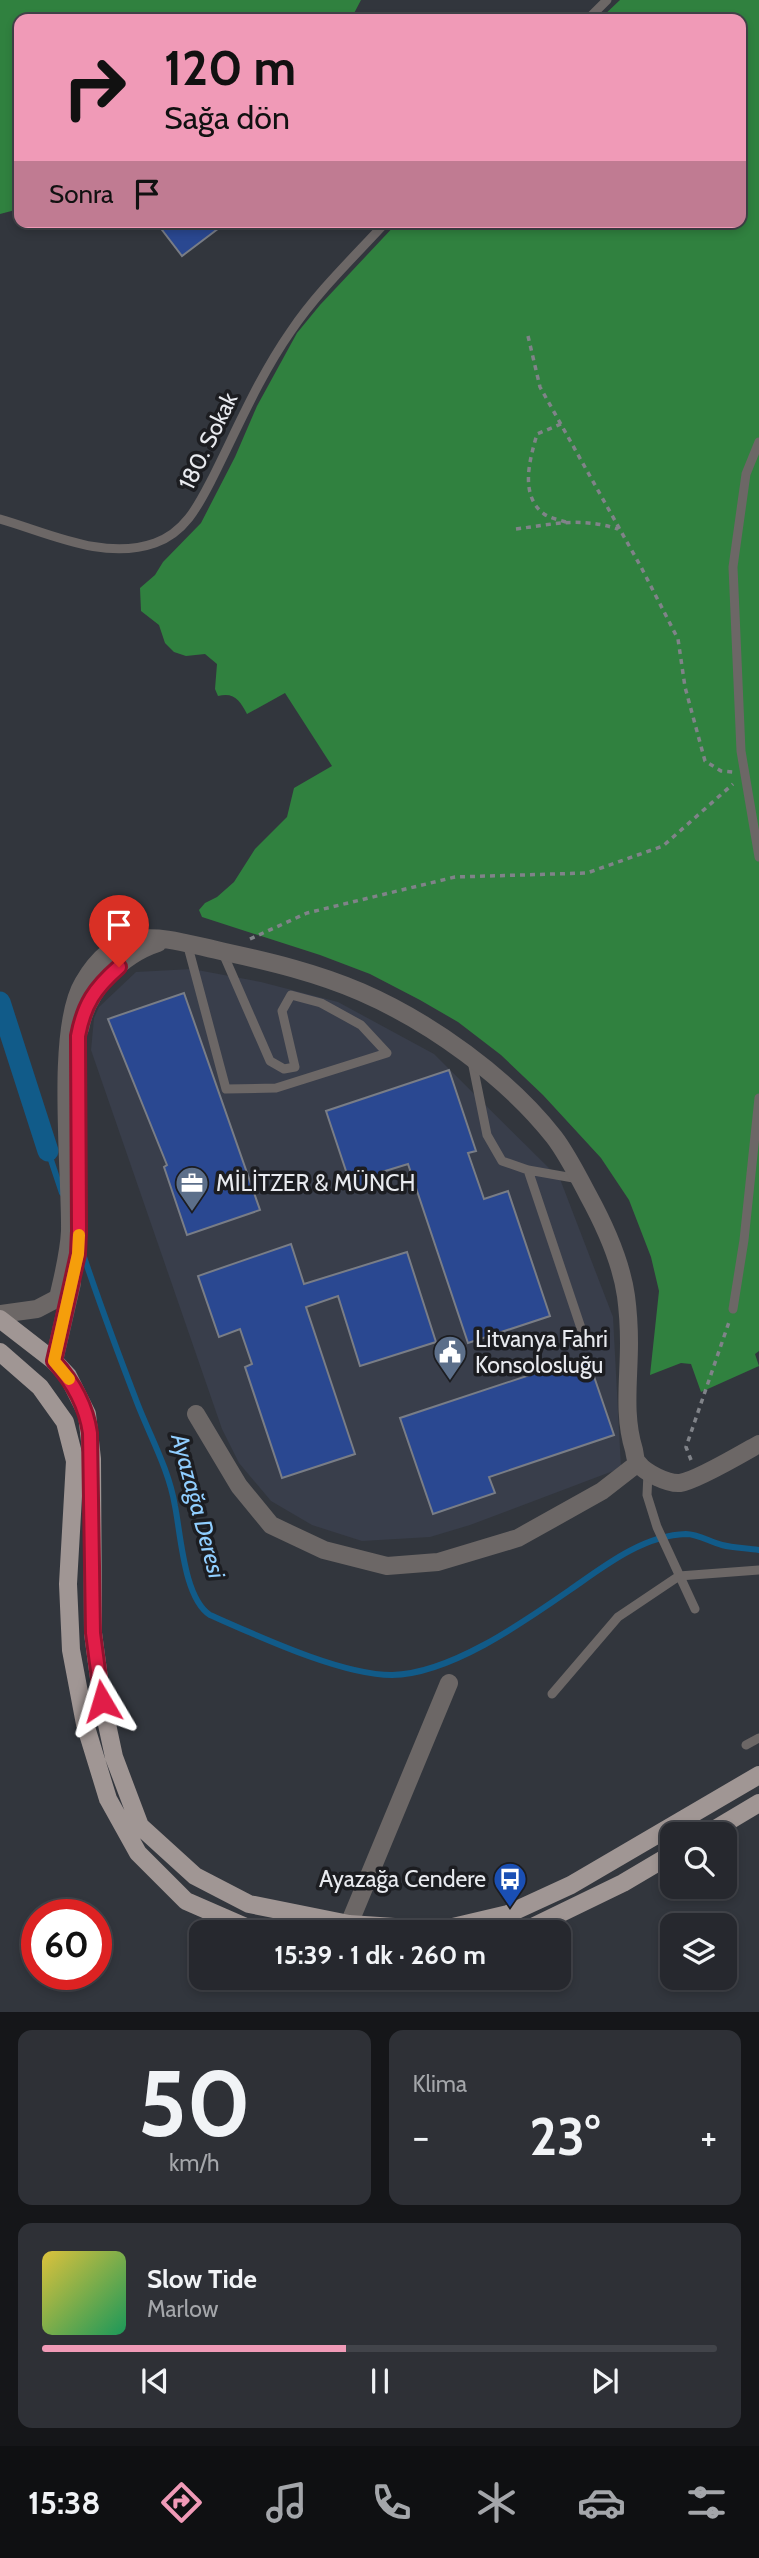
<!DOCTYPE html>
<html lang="tr">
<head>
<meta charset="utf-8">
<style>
	:root { --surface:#26282e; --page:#2e3036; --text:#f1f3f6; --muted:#a4a6aa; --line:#42444a; --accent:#f09ab7 }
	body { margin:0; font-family:Cabin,sans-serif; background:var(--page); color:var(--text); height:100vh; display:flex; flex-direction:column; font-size:26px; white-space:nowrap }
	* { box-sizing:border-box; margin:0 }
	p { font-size:23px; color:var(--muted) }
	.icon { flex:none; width:38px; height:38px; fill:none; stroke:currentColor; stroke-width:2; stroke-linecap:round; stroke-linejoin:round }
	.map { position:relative; height:2012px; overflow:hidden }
	.side { display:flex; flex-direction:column; gap:18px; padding:18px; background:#151619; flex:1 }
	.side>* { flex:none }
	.top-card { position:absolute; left:14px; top:14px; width:732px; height:214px; border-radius:14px; box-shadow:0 4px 10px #0003,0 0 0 2px var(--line); background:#f09ab7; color:#111; overflow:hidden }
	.buttons { position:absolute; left:660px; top:1822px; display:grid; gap:14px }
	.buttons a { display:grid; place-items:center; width:77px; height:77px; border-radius:14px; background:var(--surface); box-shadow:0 4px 10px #0003,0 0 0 2px var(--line); font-size:35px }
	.speed { position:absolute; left:21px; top:1899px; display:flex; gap:14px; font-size:35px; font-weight:700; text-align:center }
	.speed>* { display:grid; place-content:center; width:91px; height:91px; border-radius:50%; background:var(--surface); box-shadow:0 4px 10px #0003,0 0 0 2px var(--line); line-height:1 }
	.speed .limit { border:10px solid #d22; background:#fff; color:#111 }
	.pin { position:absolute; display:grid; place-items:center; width:60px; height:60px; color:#fff; margin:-72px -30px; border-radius:50% 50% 50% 0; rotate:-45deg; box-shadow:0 0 7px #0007 }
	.pin .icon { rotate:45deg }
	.me { position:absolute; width:77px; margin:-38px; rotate:353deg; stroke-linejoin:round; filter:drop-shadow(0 0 5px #0008) }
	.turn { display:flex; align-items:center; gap:24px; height:147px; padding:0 35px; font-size:32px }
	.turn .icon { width:91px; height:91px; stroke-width:2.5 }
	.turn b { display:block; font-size:49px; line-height:60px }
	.then { display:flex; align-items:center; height:66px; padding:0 35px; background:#0003; gap:14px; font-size:26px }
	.big { font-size:52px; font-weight:700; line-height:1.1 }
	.side .widget { flex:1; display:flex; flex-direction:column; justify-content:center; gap:10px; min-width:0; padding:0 24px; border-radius:14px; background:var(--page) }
	.side .dial { align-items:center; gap:0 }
	.dial b { font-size:91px; line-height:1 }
	.song { display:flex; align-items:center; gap:21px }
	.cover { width:84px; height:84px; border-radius:10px; background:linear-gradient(135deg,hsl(50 70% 55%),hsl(150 70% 35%)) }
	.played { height:7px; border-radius:4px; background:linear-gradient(90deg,var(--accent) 45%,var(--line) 45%) }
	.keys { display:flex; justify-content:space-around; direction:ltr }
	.heat { display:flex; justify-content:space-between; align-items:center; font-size:38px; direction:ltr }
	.side .tiles { flex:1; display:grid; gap:18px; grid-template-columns:1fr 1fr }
	.widget:last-child { grid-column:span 2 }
	.trip { position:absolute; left:189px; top:1920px; width:382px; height:70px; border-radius:14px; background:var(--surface); box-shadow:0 4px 10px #0003,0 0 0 2px var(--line); font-weight:700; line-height:70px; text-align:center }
	.tabs { display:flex; height:112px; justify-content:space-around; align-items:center; background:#0f1012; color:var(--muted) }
	.tabs .icon { width:49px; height:49px }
	.tabs .selected { color:var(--accent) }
	.tabs b { font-size:32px; color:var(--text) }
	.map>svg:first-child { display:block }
	.built { fill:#393e4b }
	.forest { fill:#30813f }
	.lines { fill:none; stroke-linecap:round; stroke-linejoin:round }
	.stream { stroke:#115b89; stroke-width:6 }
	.canal { stroke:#115b89; stroke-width:21 }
	.building { fill:#2a4891; stroke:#797d86; stroke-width:2 }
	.path { stroke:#808389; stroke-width:3.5; stroke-dasharray:5 5; stroke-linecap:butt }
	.service { stroke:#6c6766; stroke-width:9 }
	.minor { stroke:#6c6766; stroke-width:18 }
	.primary { stroke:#a09694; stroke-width:18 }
	.route-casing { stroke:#92132f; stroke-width:18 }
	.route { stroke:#e11d48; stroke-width:12 }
	.slow { stroke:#f59e0b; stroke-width:12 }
	.labels { text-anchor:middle; stroke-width:7; stroke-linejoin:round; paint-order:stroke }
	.street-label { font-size:23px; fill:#e8eaef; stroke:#1c1d21 }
	.poi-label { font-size:23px; fill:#e8eaef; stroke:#1c1d21; text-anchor:start }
	.water-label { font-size:24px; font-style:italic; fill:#90ceff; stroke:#1c1d21 }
</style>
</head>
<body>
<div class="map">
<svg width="759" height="2012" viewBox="0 0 759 2012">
	<rect width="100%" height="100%" fill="#32363d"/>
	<path class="built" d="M 192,969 L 261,982 L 338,1002 L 434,1054 L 560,1179 L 613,1317 L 621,1468 L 470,1525 L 430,1537 L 362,1541 L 312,1525 L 271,1501 L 239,1463 L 222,1429 L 91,1050 L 94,1018 L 99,1007 L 136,972 Z"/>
	<path class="forest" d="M 0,0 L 361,0 L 351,19 L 19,19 L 19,209 L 0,214 Z
		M 620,0 L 759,0 L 759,1351 L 755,1354 L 759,1366 L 701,1392 L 691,1364 L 681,1363 L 650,1375 L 659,1291 L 651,1257 L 629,1200 L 601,1158 L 543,1095 L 501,1055 L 458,1022 L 420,1000 L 370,974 L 320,955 L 202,917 L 199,910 L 205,903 L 217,897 L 234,882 L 255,849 L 287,817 L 294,788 L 332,766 L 285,693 L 247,714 C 240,701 235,692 218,696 L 215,689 L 217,664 L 205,654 L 186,656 L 174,652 L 165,643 L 159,625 L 141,611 L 140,588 L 155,575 L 163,562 L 201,523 L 235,457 L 257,406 L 297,333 L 320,305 L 398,222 L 740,222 L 740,19 L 600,19 Z"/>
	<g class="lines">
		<path class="stream" d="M 48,1151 L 62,1193
			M 76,1233 C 95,1291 116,1348 138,1405 C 151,1438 169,1470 175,1506 C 181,1536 184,1598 210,1615 C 258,1636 341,1675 392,1675 C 452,1674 528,1619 577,1585 C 608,1563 646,1535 686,1534 C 698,1534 710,1542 722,1545 C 734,1548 747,1548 759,1550"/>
		<path class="canal" d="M 0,1002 L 48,1151"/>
	</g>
	<path class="building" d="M 156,222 L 227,222 L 182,256 Z
		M 184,993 L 260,1210 L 187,1235 L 164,1167 L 167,1165 L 108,1019 Z
		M 449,1070 L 476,1151 L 468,1153 L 484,1199 L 508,1191 L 550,1316 L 468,1343 L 408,1164 L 382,1172 L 385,1182 L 353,1192 L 326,1111 Z
		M 291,1244 L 304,1284 L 407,1252 L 436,1342 L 360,1366 L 338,1296 L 306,1307 L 355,1454 L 282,1478 L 245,1367 L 252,1364 L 240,1329 L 219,1337 L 198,1276 Z
		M 587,1356 L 614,1435 L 489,1477 L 495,1493 L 433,1514 L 400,1418 Z"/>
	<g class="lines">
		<path class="path" d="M 528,336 L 540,387 L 641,567 L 678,639 L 685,687 L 705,761 L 721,771 L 733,772
			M 561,424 L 537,434 C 530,459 519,495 544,514 C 550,518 559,520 566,522
			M 516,529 C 554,524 580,517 618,529
			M 250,939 L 307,913 L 455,877 L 587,873 L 663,846 L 733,784
			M 691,1460 L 686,1447 L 729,1322"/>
		<path class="service" d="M 588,19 L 607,0
			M 759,442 L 746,474 L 733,567 L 741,751 L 759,857
			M 0,519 C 49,533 104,561 155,543 C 186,532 199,504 213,477 C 238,427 259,377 291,331 C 318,291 354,257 386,222
			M 187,943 L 226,1089 L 276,1088 L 387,1053 L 361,1025 L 321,1003 L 291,995 L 282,1011 L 295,1067 L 284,1069 L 270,1061 L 222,951
			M 472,1061 L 487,1135 L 502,1161 L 528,1170 L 579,1179
			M 528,1170 L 581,1328
			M 733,1309 L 744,1240 L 759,1098
			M 648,1473 L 647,1495 L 657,1527 L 695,1609
			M 552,1694 L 618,1617 L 679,1576 L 759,1570
			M 746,1745 L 759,1738"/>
		<path class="minor" d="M 80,1029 C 87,990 121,955 158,943
			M 0,1314 L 37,1309 L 58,1298 C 63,1276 69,1254 70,1231 C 71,1172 55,1030 83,983 C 121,918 164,939 225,952 C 271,962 317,973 361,992 C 430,1022 507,1077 554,1137 C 567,1154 578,1176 588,1195 C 605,1226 621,1261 626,1296 C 628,1311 629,1328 629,1343 C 629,1380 623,1415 634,1450 C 635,1455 635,1460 638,1463 C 645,1473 668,1484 680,1483 C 696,1481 743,1453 759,1444
			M 54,1361 L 72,1283
			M 196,1414 L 239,1486 L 271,1525 L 324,1550 L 387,1566 L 438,1562 L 518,1538 L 602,1491 L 638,1463
			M 349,1924 L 449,1683"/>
		<path class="primary" d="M 0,1319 L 54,1361 L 68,1376 L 87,1414 L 92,1459 L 93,1633 L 102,1701 L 114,1757 L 140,1826 L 195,1876 L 249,1904 L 349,1924 L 440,1930 L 508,1914 L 571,1885 L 759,1775
			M 0,1352 L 40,1387 L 65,1422 L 75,1461 L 68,1584 L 71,1650 L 85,1724 L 108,1799 L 138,1853 L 186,1901 L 248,1928 L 270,1932
			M 707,1834 L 759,1803
			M 522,1932 L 623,1883 L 672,1854"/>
	</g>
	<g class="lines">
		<defs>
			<path id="route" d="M 102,1701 L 93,1633 L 90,1433 C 86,1405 73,1382 54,1361 L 78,1254 L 79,1231 L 78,1036 C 84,1004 95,988 119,967"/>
		</defs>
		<use href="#route" class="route-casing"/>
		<use href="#route" class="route"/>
		<path class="slow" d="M 69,1379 L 54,1361 L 78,1254 L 79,1235"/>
	</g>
	<defs>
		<symbol id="office-pin" viewBox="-11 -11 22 30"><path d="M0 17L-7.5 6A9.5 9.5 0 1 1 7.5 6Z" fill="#5c6f8a" stroke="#1c1d21"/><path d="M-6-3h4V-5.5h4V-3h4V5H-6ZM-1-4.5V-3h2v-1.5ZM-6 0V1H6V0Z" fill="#fff"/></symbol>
		<symbol id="civic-pin" viewBox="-11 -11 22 30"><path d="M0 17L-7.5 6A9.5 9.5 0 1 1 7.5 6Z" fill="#5c6f8a" stroke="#1c1d21"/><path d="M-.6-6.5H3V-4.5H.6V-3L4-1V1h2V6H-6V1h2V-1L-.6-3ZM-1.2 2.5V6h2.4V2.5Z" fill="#fff"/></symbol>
		<symbol id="bus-pin" viewBox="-11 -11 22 30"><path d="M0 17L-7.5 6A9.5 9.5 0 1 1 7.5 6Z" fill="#1a4fb4" stroke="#1c1d21"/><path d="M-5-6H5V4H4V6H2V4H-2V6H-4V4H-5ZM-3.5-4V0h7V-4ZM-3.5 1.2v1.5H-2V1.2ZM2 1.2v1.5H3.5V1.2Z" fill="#fff"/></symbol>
	</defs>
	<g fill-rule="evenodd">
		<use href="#office-pin" x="173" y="1164" width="38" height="52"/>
		<use href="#civic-pin" x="431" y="1333" width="38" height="52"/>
		<use href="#bus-pin" x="491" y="1860" width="38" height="52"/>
	</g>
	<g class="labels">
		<g class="street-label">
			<text transform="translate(208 441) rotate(-64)" y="8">180. Sokak</text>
		</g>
		<g class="poi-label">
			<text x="216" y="1191">MİLİTZER &amp; MÜNCH</text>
			<text x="475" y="1347">Litvanya Fahri<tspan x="475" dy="26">Konsolosluğu</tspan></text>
			<text x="486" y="1887" text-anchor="end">Ayazağa Cendere</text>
		</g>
		<g class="water-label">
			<text transform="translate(198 1506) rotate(75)" y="8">Ayazağa Deresi</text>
		</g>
	</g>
</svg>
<div class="buttons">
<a><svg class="icon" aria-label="search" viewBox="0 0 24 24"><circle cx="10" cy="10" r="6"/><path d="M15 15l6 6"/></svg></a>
<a><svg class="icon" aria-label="layers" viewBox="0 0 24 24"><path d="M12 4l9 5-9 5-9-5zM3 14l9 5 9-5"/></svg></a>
</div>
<div class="speed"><div class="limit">60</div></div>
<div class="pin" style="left:119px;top:967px;background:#d93025"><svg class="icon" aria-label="arrive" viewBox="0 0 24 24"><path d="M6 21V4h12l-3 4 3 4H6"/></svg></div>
<svg class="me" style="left:102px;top:1701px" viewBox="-20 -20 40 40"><path d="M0-17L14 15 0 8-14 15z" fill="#e11d48" stroke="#fff" stroke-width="4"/></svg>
<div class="trip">15:39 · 1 dk · 260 m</div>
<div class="top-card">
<div class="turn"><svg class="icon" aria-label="right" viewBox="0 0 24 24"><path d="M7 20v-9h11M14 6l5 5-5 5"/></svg><div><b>120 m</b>Sağa dön</div></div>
<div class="then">Sonra<svg class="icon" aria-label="arrive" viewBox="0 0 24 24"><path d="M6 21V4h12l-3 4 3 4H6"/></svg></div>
</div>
</div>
<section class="side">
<div class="tiles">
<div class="widget dial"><b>50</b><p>km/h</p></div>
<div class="widget"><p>Klima</p>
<div class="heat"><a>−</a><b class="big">23°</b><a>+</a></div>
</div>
<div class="widget">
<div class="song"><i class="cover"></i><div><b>Slow Tide</b><p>Marlow</p></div></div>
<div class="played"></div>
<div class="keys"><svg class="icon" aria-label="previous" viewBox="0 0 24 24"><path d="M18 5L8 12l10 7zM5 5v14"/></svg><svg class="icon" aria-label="pause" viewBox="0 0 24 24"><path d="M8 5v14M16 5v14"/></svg><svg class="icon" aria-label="next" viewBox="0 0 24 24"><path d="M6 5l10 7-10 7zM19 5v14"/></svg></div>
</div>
</div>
</section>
<nav class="tabs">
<b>15:38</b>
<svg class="icon selected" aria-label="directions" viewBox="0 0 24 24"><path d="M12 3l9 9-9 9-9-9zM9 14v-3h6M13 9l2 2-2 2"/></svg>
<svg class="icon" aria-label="music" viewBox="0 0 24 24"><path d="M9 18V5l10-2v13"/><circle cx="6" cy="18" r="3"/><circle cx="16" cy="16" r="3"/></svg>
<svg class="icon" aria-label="phone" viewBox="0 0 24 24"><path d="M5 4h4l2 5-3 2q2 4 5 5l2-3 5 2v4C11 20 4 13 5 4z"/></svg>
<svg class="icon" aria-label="climate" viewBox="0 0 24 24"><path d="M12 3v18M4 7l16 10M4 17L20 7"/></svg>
<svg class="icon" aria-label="car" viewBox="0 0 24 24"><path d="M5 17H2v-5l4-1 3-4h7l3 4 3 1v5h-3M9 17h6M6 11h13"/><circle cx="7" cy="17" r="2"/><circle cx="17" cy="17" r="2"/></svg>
<svg class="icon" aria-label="filters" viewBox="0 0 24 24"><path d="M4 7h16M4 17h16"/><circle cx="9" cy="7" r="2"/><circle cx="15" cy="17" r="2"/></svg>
</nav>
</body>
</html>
